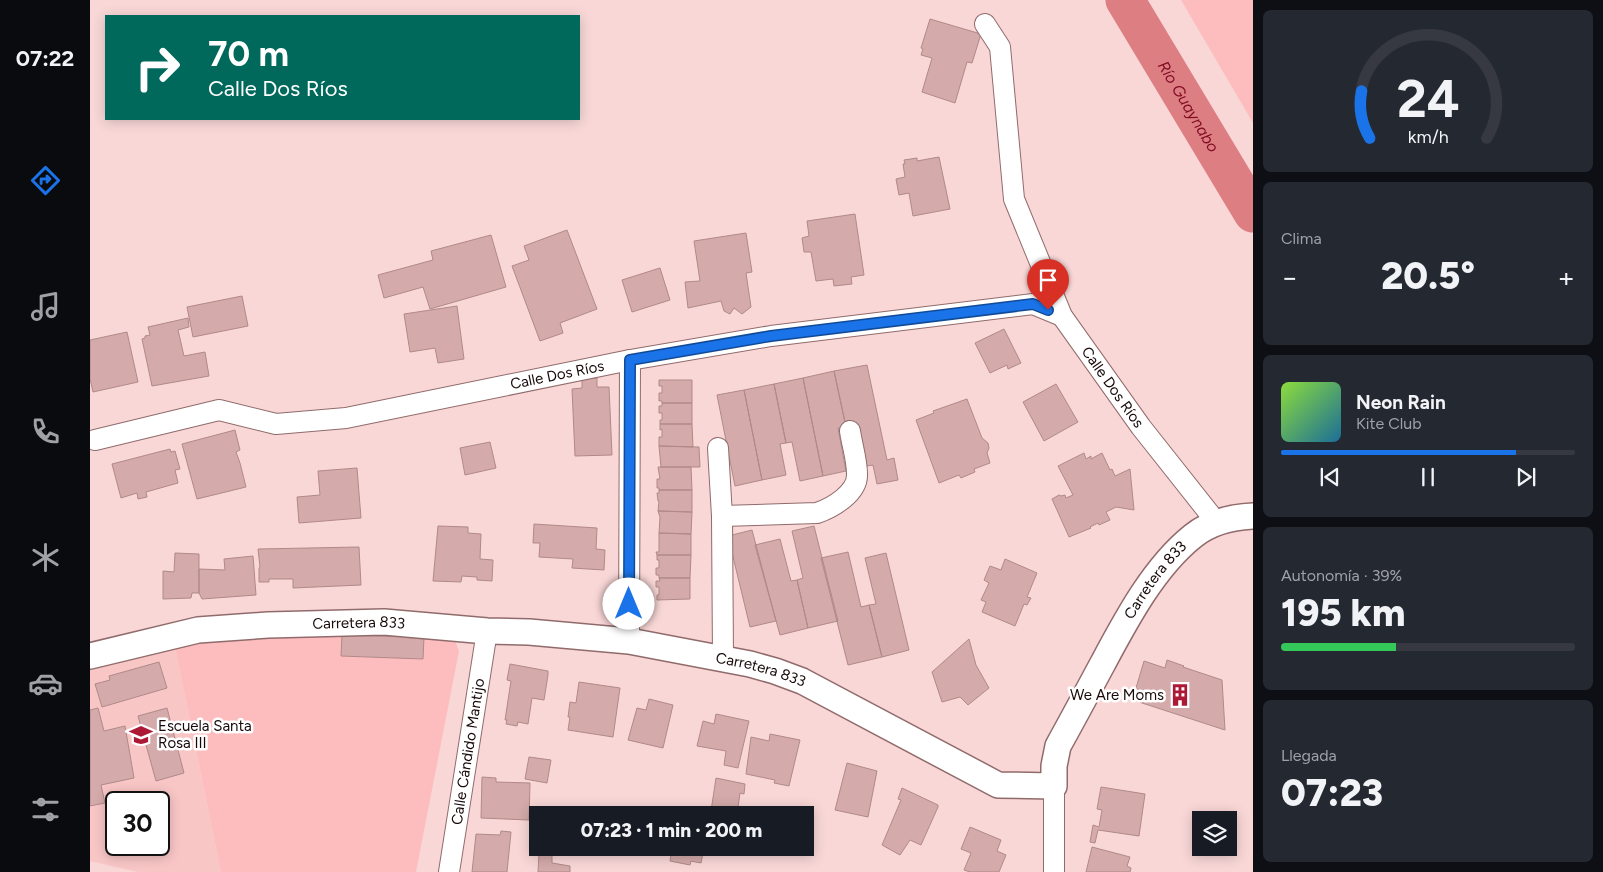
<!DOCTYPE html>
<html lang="es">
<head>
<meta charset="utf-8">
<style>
	:root { --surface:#171b24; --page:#242831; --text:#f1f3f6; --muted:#9ea1a6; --line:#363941; --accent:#1a73e8 }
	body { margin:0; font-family:Figtree,sans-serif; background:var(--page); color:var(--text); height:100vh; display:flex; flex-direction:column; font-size:19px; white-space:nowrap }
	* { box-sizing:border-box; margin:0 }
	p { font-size:16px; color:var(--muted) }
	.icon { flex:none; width:28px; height:28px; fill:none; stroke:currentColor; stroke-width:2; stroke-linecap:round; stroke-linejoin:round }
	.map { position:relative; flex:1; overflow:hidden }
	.side { display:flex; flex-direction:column; gap:10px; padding:10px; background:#0d0f14; width:350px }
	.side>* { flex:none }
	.hud { position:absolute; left:15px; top:15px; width:475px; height:105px; border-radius:0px; box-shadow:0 2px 12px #0003; background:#00695c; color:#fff; overflow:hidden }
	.buttons { position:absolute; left:1102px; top:811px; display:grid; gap:10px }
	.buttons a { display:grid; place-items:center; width:45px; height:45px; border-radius:0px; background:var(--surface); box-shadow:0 2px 12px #0003; font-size:25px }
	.speed { position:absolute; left:15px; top:791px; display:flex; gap:10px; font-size:25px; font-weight:700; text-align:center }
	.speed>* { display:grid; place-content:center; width:65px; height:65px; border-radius:50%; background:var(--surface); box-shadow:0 2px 12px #0003; line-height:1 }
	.speed .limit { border:2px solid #111; border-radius:8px; background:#fff; color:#111 }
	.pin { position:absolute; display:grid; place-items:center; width:42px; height:42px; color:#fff; margin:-51px -21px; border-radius:50% 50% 50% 0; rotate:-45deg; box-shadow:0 0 5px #0007 }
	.pin .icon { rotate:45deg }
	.me { position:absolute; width:55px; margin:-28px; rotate:0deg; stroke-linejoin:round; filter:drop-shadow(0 0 4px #0008) }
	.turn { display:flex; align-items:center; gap:18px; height:105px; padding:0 20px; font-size:22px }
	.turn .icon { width:65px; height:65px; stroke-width:2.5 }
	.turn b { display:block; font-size:35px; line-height:42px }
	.big { font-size:38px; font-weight:800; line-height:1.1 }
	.side .widget { flex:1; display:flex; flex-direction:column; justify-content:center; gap:8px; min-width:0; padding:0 18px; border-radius:8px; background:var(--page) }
	.side .dial { align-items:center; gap:0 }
	.dial svg { height:130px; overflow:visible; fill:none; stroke:var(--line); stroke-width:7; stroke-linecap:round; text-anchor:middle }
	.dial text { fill:var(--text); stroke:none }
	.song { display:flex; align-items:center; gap:15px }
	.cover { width:60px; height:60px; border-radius:8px; background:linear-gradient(135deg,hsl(90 70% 55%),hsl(200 70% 35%)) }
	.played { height:5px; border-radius:2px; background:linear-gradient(90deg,var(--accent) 80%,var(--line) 80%) }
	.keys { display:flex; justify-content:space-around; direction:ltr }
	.heat { display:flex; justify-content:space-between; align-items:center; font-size:28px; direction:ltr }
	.charge { height:8px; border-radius:4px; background:linear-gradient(90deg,#34c759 39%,var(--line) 0) }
	.trip { position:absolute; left:439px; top:806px; width:285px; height:50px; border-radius:0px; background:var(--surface); box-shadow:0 2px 12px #0003; font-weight:800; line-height:50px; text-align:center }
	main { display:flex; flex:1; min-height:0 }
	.tab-bar { display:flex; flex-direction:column; width:90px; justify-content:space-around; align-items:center; background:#090b0e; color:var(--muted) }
	.tab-bar .icon { width:35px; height:35px }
	.tab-bar .active { color:var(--accent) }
	.tab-bar b { font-size:22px; color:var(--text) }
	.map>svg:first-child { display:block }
	.built { fill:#f9c6c6; fill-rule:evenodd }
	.green { fill:#fdbdbe }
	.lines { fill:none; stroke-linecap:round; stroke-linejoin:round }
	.river { stroke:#dd7f82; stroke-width:39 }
	.building { fill:#d4aaaa; stroke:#b18989 }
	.minor-casing { stroke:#916b6b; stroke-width:22 }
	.tertiary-casing { stroke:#916b6b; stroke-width:28 }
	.minor { stroke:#fff; stroke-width:20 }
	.tertiary { stroke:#fff; stroke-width:25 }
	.route-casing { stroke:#114b97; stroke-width:12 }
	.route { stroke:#1a73e8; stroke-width:9 }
	.labels { text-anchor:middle; stroke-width:5; stroke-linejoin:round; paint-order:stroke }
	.street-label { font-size:15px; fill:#17090a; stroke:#fff }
	.poi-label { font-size:15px; fill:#17090a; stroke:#fff; text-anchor:end }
	.water-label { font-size:16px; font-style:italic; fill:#810d24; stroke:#fff }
</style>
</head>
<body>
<main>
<nav class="tab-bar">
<b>07:22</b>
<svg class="icon active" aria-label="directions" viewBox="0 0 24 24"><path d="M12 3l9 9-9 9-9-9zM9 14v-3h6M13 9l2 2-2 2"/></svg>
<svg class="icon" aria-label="music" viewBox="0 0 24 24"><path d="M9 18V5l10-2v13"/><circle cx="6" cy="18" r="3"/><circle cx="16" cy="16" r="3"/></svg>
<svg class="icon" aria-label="phone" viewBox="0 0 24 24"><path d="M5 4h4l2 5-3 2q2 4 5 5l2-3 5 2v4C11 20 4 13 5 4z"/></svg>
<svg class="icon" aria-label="climate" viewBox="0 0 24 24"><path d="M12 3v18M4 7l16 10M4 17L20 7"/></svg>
<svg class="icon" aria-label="car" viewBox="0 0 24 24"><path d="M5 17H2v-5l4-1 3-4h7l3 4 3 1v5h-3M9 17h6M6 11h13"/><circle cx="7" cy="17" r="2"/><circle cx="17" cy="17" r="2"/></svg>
<svg class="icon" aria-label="filters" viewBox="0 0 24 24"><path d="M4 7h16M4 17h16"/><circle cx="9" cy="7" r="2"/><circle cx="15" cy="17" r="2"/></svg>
</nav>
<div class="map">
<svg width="1163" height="872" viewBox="0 0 1163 872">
	<rect width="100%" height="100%" fill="#f9d7d7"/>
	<path class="built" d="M 84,642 L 131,872 L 48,872 L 0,861 L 0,667 ZM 26,802 L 69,802 L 69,845 L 26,845 Z"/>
	<path class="green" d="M 1091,0 L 1163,0 L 1163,123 Z
		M 346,632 L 364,638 L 369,651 L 326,872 L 131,872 L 84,642 L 105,638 Z"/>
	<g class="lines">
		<path class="river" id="s1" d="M 1035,0 L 1163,213"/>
	</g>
	<path class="building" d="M 840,19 L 891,34 L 882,63 L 877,62 L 865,103 L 832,92 L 842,58 L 831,55 L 833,49 L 831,48 Z
		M 849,157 L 860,209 L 823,216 L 819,193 L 809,195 L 806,179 L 815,177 L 813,164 L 815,164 L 814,160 L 827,158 L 827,161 Z
		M 765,214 L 774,275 L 761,277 L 762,284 L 744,286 L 743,279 L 726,281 L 721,252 L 714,252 L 712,238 L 719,236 L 717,221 Z
		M 477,230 L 507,309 L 470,323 L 473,333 L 450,341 L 422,266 L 439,260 L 434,246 Z
		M 656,233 L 662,272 L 656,273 L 661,307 L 652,314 L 644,308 L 640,314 L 634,311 L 631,301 L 598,308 L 595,282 L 610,281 L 604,241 Z
		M 401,235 L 416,287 L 340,309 L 333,287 L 294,298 L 288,275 L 343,260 L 341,251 Z
		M 570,268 L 580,300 L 542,312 L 532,280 Z
		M 152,296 L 158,326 L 103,337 L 97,307 Z
		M 367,306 L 374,359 L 348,363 L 345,348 L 320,352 L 314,314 Z
		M 98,318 L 99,327 L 88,330 L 94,356 L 115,352 L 119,376 L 62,386 L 52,339 L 55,338 L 55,336 L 60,335 L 58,327 Z
		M 914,329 L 931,363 L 918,369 L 917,365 L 900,373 L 885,343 Z
		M 37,332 L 48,382 L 3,392 L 0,379 L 0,340 Z
		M 777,365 L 797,460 L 804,458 L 808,480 L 787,484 L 783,465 L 771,467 L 756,427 L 744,371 Z
		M 744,371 L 756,427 L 748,428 L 756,471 L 733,476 L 713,378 Z
		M 507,378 L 507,387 L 519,387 L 522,455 L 485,456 L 482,389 L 492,388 L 492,379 Z
		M 713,378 L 733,476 L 710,481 L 702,442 L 696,443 L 684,384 Z
		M 569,380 L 602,380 L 602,403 L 572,403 L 572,401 L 569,401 L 569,393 L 572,393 L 572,386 L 569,386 Z
		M 684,384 L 696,443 L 690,444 L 696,475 L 672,480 L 654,390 Z
		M 966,384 L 988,422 L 954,441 L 933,402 Z
		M 654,390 L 672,480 L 645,486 L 627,395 Z
		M 877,399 L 892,438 L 898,443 L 899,448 L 897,453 L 900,463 L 884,469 L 885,472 L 871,478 L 869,475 L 849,483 L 826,420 L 844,413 L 843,411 Z
		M 572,403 L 602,403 L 602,424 L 570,424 L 570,420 L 572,420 L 572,413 L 569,413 L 569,406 L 572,406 Z
		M 570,424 L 602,424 L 603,447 L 569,446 L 569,437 L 572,437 L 572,429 L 570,430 Z
		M 145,430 L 150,450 L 146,452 L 150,463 L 156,487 L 107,499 L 92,444 Z
		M 400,442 L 406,468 L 375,475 L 370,448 Z
		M 569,446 L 609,447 L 610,467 L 571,467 Z
		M 80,449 L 81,452 L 85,451 L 90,469 L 85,470 L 88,483 L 56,492 L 57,497 L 48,499 L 47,493 L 31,498 L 22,464 Z
		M 994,453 L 996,459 L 1001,456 L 1001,459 L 1012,453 L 1020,470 L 1022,469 L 1025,476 L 1040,469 L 1044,510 L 1026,507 L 1016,512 L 1020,520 L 1009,525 L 1008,523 L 1000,527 L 1001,528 L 979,537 L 962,499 L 969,495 L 971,496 L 975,495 L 976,498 L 983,495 L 968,466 Z
		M 568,467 L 601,467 L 602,490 L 569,490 L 569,488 L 567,488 L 567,479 L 570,479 Z
		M 267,468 L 271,518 L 209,523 L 207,497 L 230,495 L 228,471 Z
		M 569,490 L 602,490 L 602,512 L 568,511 L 569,501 L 568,501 L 567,493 L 569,493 Z
		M 568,511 L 602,512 L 601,534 L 569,533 L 570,517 Z
		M 444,524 L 507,528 L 506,549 L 515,550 L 514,570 L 482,568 L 483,559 L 449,557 L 450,543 L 443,543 Z
		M 348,526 L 378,527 L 378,533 L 391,534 L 390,559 L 403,560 L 402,581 L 387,580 L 387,577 L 372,576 L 371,582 L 343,581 Z
		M 724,526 L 748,621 L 718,628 L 707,580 L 713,578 L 702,531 Z
		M 662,530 L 686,621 L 660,627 L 638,536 Z
		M 569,533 L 601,534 L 601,555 L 567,555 L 566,552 L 569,552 Z
		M 690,539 L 701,581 L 707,580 L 718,628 L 690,635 L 665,545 Z
		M 269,547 L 271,585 L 203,588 L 203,579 L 179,579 L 179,582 L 169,582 L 169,568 L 170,567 L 168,549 Z
		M 758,552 L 771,607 L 779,605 L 792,657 L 758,665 L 731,558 Z
		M 85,553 L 109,554 L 109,593 L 102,593 L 101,598 L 73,599 L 73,571 L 84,572 Z
		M 796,553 L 819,650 L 792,657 L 779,605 L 786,604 L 775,558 Z
		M 567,555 L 601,555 L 600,578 L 569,578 L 569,575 L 566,575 L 566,568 L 569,568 L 569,560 L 567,560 Z
		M 163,556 L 166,595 L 112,599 L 109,593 L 109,569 L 135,570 L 134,559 Z
		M 915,559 L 947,573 L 937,597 L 941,598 L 937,605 L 934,604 L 925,626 L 892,612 L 896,602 L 891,600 L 899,583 L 894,580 L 900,566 L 911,570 Z
		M 569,578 L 600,578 L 600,599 L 567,600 L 567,595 L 569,595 L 569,587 L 566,587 L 566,581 L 570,581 Z
		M 252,635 L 334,637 L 333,659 L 251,656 Z
		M 879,639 L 886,665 L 899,688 L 878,705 L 870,697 L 852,702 L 842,672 Z
		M 1077,660 L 1094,666 L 1093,667 L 1132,680 L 1135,730 L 1046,701 L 1049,690 L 1046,688 L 1054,661 L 1075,668 Z
		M 69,662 L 77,688 L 12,707 L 5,684 L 20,680 L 19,676 Z
		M 420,664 L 458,671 L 458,675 L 454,700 L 442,698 L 438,724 L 428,722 L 427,726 L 416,724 L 417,720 L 415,720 L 421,681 L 417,680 Z
		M 489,682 L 530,688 L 523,737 L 478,730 L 480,717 L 478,717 L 480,702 L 486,703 Z
		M 559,699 L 583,705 L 573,748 L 538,740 L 547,708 L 556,710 Z
		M 8,708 L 14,731 L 35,726 L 44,778 L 11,785 L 15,803 L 0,806 L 0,710 Z
		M 77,708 L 94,773 L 66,781 L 48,716 Z
		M 626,714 L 659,721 L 648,768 L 634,765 L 636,751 L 607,746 L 613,721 L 624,724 Z
		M 680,734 L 710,740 L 699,786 L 684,783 L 685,780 L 656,774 L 661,737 L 679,741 Z
		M 439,757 L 461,760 L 457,783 L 435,779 Z
		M 757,763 L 787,771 L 778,817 L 745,810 Z
		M 392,777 L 406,778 L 406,782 L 440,783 L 439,820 L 391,818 Z
		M 626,778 L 655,784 L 654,794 L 650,793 L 647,815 L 621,811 Z
		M 1011,787 L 1055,794 L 1049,836 L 1008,830 L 1005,843 L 1000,842 L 1003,825 L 1009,827 L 1012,810 L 1007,809 Z
		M 812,788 L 848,805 L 848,807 L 831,845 L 820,840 L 810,855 L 792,845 L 811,800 L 808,799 Z
		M 880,827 L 911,840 L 907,851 L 916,855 L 909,872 L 880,872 L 874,870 L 881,853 L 871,849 Z
		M 411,831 L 421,832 L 417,872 L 382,872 L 386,834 L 410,835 Z
		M 1002,847 L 1040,857 L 1037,866 L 1041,868 L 1040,872 L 996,872 Z
		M 582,848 L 614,848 L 611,863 L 601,861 L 600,865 L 580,861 Z
		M 449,853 L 462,853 L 462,863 L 480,866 L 480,872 L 448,872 Z"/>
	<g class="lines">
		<defs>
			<g id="minor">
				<path id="s2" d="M 895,24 L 910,47 L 924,199 L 972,316 L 1051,427 L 1127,523"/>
				<path id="s3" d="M 5,440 L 129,410 L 186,424 L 256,418 L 540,360 L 681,336 L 943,304 L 972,316"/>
				<path d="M 628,448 L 632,516 L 633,658"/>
				<path d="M 632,516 L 727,513 C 742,508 768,493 767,474 C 767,460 762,445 760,431"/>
				<path d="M 539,641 L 540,360"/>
				<path id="s4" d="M 359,872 L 397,631"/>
				<path d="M 964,872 L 964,786"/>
			</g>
			<g id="tertiary">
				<path id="s5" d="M 0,656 L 108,630 L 178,625 L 294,622 L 397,631 L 439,632 L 539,641 L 660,664 L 685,671 L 712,681 L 908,785 L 964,786 L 964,766 L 968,746 C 983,719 998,691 1013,663 C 1036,620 1064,567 1103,536 C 1119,523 1142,517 1163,516"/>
			</g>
		</defs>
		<use href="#minor" class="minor-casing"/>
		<use href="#tertiary" class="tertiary-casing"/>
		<use href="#minor" class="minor"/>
		<use href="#tertiary" class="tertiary"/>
	</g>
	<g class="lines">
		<defs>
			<path id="route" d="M 539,604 L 540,360 L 681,336 L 943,304 L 958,310"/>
		</defs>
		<use href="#route" class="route-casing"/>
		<use href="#route" class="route"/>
	</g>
	<defs>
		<symbol id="building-bare" viewBox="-9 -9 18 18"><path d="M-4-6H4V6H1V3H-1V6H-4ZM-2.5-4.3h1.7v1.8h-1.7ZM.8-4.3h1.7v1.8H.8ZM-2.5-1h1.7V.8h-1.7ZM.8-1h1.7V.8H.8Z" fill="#ad1835" stroke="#fff" stroke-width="2.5" paint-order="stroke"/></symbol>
		<symbol id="school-bare" viewBox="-9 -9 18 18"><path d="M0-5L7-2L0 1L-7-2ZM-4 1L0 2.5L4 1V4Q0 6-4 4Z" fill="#ad1835" stroke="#fff" stroke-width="2.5" paint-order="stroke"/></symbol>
	</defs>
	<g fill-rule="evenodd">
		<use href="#building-bare" x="1074" y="679" width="32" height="32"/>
		<use href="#school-bare" x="35" y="719" width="32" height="32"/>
	</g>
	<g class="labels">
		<g class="street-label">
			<text dy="5" stroke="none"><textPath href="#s3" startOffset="472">Calle Dos Ríos</textPath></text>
			<text dy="5" stroke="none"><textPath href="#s2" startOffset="394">Calle Dos Ríos</textPath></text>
			<text dy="5" stroke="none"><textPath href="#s5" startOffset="1232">Carretera 833</textPath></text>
			<text dy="5" stroke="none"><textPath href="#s5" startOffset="272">Carretera 833</textPath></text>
			<text dy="5" stroke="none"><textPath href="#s5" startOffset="678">Carretera 833</textPath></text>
			<text dy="5" stroke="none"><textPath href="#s4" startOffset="122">Calle Cándido Mantijo</textPath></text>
		</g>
		<g class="poi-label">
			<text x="1074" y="700">We Are Moms</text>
			<text x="68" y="731" text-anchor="start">Escuela Santa<tspan x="68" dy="17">Rosa III</tspan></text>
		</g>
		<g class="water-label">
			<text dy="6" stroke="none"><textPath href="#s1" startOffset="124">Río Guaynabo</textPath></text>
		</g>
	</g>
</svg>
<div class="buttons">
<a><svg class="icon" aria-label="layers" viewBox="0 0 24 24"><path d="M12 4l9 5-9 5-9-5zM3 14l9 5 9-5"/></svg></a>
</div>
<div class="speed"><div class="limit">30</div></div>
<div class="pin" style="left:958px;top:310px;background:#d93025"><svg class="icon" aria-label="arrive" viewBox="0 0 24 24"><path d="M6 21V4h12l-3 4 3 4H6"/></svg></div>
<svg class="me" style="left:539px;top:604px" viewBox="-20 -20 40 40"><circle r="19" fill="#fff"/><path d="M0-13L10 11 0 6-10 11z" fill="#1a73e8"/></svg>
<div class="trip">07:23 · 1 min · 200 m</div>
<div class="hud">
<div class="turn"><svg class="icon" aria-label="right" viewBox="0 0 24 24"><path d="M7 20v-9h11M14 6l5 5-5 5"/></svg><div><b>70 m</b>Calle Dos Ríos</div></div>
</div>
</div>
<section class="side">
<div class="widget dial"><svg viewBox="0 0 100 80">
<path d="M14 69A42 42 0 1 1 86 69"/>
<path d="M14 69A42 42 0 0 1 9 40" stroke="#1a73e8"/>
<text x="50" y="56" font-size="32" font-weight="700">24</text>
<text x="50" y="72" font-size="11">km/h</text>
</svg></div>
<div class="widget"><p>Clima</p>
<div class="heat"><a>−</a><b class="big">20.5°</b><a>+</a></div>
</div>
<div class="widget">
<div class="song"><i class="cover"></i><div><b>Neon Rain</b><p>Kite Club</p></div></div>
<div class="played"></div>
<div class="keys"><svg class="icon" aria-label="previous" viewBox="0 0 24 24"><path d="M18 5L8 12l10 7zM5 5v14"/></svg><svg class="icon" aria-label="pause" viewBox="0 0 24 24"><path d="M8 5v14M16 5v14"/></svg><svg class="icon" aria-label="next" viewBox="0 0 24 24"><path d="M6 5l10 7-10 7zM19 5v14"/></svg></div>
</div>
<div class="widget"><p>Autonomía · 39%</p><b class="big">195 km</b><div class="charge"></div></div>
<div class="widget"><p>Llegada</p><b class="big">07:23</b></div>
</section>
</main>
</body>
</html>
